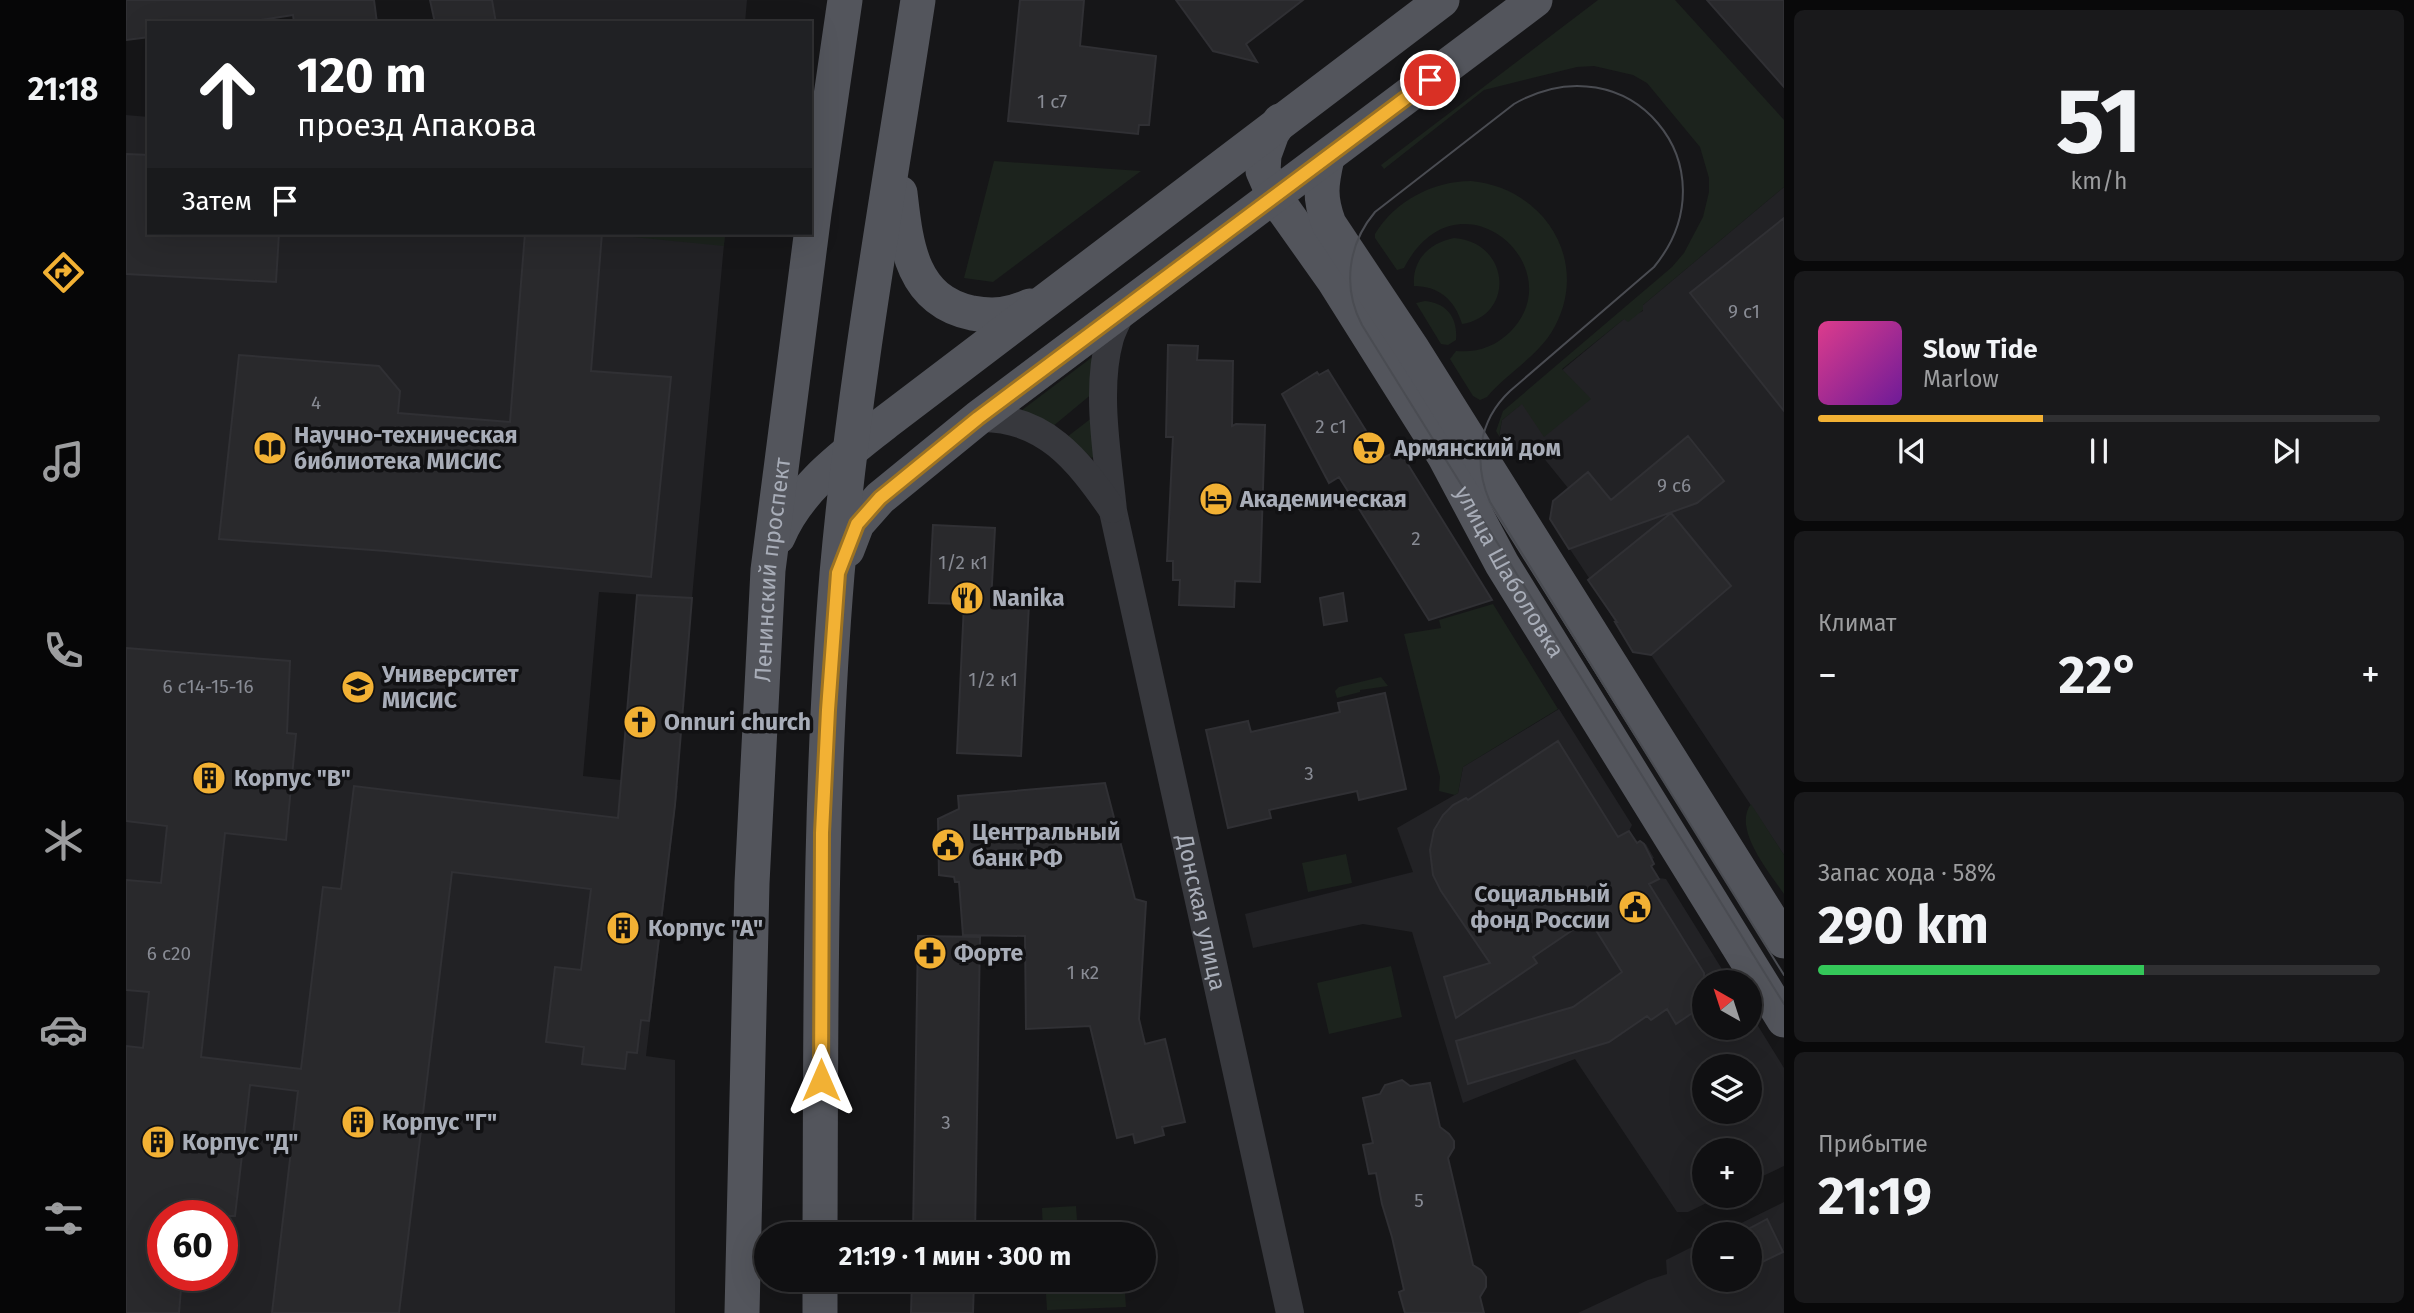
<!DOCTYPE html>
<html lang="ru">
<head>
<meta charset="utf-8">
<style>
	:root { --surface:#101012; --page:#19191b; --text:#f1f3f6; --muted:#9c9d9f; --line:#303032; --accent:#f2b134 }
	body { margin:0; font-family:"Fira Sans",sans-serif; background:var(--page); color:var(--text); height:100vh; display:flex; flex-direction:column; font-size:26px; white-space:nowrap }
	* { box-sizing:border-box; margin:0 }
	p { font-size:23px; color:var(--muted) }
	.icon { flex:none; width:38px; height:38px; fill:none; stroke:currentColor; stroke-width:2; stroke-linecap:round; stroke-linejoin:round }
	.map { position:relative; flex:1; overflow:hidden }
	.drawer { display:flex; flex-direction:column; gap:10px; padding:10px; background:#09090a; width:630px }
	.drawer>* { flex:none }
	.top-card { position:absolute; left:21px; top:21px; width:665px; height:214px; border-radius:0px; box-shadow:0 7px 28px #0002,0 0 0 2px var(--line); background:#202124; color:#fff; overflow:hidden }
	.needle { width:46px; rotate:321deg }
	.tools { position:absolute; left:1566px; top:970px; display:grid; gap:14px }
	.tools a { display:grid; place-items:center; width:70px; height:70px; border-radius:50%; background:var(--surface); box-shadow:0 7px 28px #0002,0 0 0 2px var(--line); font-size:35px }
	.speed { position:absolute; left:21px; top:1200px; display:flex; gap:14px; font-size:35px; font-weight:700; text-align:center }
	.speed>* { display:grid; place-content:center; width:91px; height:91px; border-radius:50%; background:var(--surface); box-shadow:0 7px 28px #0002,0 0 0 2px var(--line); line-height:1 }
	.speed .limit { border:10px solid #d22; background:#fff; color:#111 }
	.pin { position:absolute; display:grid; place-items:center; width:60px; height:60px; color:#fff; margin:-30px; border:4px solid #fff; border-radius:50%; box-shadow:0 2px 7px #0007 }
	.me { position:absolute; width:77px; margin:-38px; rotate:0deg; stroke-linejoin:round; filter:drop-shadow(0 0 5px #0008) }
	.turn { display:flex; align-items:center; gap:24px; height:147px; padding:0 35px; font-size:32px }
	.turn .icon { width:91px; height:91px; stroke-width:2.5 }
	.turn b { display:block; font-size:49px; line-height:60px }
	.then { display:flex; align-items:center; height:66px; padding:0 35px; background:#0003; gap:14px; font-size:26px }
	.big { font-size:52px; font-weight:700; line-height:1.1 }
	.drawer .card { flex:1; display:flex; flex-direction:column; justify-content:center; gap:10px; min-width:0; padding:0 24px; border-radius:10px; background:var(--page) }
	.drawer .dial { align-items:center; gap:0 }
	.dial b { font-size:91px; line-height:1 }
	.song { display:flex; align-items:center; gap:21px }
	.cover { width:84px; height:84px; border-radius:10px; background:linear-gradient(135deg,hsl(330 70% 55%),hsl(280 70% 35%)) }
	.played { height:7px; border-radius:4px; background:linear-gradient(90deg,var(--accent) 40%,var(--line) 40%) }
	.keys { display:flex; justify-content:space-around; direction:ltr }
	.heat { display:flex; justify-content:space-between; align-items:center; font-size:38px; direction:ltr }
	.charge { height:10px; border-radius:5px; background:linear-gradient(90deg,#34c759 58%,var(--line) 0) }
	.trip { position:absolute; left:628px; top:1222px; width:402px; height:70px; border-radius:35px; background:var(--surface); box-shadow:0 7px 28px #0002,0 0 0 2px var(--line); font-weight:700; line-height:70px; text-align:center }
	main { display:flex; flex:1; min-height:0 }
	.tabs { display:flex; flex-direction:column; width:126px; justify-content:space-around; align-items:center; background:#060607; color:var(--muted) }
	.tabs .icon { width:49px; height:49px }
	.tabs .selected { color:var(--accent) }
	.tabs b { font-size:32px; color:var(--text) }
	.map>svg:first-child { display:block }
	.built { fill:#222225; fill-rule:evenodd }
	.green { fill:#1c231d }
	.building { fill:#29292c; stroke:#303034; stroke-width:2 }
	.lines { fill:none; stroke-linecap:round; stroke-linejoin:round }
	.minor { stroke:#37383d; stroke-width:28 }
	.major { stroke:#53555c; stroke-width:35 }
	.tram { stroke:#4a4c52; stroke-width:2 }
	.route-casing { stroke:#9d7322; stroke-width:18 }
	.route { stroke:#f2b134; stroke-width:12 }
	.labels { text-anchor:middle; stroke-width:7; stroke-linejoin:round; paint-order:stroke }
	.number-label { font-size:19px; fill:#888b94 }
	.poi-label { font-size:23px; font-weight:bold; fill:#a8adb8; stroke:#111113; text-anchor:start }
	.street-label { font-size:23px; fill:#a8adb8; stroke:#111113 }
</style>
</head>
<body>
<main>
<nav class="tabs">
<b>21:18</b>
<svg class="icon selected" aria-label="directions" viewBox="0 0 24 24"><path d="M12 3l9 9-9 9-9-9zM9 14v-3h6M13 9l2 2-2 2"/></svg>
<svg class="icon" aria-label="music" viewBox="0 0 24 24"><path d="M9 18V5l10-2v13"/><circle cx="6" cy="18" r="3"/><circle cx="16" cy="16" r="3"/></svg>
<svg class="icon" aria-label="phone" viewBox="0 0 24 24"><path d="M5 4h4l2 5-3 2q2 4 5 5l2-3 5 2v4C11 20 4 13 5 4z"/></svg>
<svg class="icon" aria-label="climate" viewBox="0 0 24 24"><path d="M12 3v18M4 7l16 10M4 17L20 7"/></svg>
<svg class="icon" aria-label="car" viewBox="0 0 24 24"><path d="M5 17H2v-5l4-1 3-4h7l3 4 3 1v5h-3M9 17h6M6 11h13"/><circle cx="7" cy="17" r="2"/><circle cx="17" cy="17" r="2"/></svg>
<svg class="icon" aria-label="filters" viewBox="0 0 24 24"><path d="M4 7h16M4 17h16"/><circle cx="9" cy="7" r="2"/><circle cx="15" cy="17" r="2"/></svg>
</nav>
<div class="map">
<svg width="1658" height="1313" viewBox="0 0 1658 1313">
	<rect width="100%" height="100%" fill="#161618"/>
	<path class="built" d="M 304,0 L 621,0 L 619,23 L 309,23 Z
		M 0,115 L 23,117 L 23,233 L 599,233 L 566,598 L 473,592 L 457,776 L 552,786 L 520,1056 L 549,1060 L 549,1313 L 0,1313 ZM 37,1216 L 96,1216 L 96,1276 L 37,1276 Z
		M 1658,187 L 1658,855 L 1525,655 L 1507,652 L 1463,578 L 1424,519 L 1427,501 L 1442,488 L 1412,451 L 1386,455 L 1373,436 L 1376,420 L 1499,318 L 1517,311 L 1517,305 Z
		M 1433,709 L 1506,825 L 1503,831 L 1511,843 L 1514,841 L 1517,845 L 1520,844 L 1528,858 L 1526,859 L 1528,864 L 1526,867 L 1533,878 L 1540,879 L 1604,982 L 1578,982 L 1578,1027 L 1624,1027 L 1624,1013 L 1658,1068 L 1658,1166 L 1624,1182 L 1624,1150 L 1578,1150 L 1578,1195 L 1597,1195 L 1562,1212 L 1551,1212 L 1449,1059 L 1337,1103 L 1286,932 L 1237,924 L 1127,948 L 1119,914 L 1287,872 L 1271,828 L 1332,793 L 1337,767 ZM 1578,1066 L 1624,1066 L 1624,1111 L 1578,1111 Z
		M 1658,1202 L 1658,1313 L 1452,1313 L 1522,1280 L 1541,1274 L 1540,1260 L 1578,1241 L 1578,1279 L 1624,1279 L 1624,1234 L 1593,1234 Z"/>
	<path class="green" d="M 1472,0 L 1549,0 L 1658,120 L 1658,187 L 1517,305 L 1517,310 L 1502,322 L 1498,319 L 1436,369 L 1465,399 L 1418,437 L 1396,404 L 1376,420 L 1373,436 L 1370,431 L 1377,411 L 1546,267 L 1558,253 L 1577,217 L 1583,192 L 1583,178 L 1574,147 L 1521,83 L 1507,75 L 1468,66 L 1451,67 L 1358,90 L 1258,169 L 1255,165 Z
		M 868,161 L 1015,171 L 867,282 L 838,278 Z
		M 1345,181 C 1421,188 1467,266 1425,333 C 1408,359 1380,374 1361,397 L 1354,400 L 1347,396 L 1324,359 L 1330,351 C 1350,353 1369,347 1384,332 C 1449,267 1332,165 1278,268 L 1271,270 L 1249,238 L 1249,234 C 1269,201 1307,181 1345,181 Z
		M 497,233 L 599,233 L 598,246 L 497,236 Z
		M 1328,238 C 1384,242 1390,315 1336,324 C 1329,300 1313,286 1288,286 C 1286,260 1303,243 1328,238 Z
		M 1299,301 C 1321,303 1332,318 1330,340 L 1322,345 L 1315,344 L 1290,303 Z
		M 965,358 L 968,359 L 967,393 L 926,427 L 896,410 Z
		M 967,417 L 971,454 L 966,458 L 941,437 Z
		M 1367,604 L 1432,709 L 1337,767 L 1332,793 L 1329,795 L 1313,791 L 1314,777 L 1278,634 L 1315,628 L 1313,620 Z
		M 1255,677 L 1262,686 L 1234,690 L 1234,692 L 1211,698 L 1209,691 L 1213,687 Z
		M 1625,804 L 1658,855 L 1658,894 C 1644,873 1606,829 1625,804 Z
		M 1220,854 L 1226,883 L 1182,892 L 1176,863 Z
		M 1265,966 L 1276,1017 L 1203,1034 L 1191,983 Z
		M 950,1206 L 952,1234 L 917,1234 L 916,1208 Z
		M 919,1279 L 998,1279 L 1000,1307 L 921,1310 Z"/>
	<path class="building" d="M 0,0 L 248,0 L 251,23 L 168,23 L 167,15 L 116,23 L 23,23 L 23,37 L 0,40 Z
		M 304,0 L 366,0 L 370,23 L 309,23 Z
		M 894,0 L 958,0 L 954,46 L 1030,56 L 1023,125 L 1013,125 L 1012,134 L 882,121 Z
		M 1050,0 L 1177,0 L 1120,44 L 1131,62 L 1087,51 Z
		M 1581,0 L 1658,0 L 1658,87 Z
		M 0,154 L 23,155 L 23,233 L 153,233 L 150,282 L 0,274 Z
		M 1658,218 L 1658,411 L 1564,293 Z
		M 399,233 L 476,233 L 465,371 L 545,377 L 525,577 L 260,551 L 93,539 L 113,355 L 253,366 L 274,391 L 272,413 L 384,422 Z
		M 1042,345 L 1072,346 L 1071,360 L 1107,361 L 1106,426 L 1110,424 L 1139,425 L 1134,582 L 1109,581 L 1108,607 L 1053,605 L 1054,580 L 1047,580 L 1047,561 L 1041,561 L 1047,437 L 1040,437 Z
		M 1202,370 L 1257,458 L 1273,450 L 1366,600 L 1303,620 L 1213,477 L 1203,483 L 1156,394 L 1191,372 L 1193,375 Z
		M 1562,436 L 1598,481 L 1571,503 L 1443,549 L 1424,519 L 1427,501 L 1462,472 L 1485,500 Z
		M 1545,513 L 1605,586 L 1525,655 L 1507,652 L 1489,622 L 1491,622 L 1462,580 Z
		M 807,525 L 869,528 L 865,602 L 903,604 L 895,756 L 831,753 L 838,604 L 803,603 Z
		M 1217,593 L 1221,621 L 1198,625 L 1194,598 Z
		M 511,595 L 566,598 L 549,805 L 523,1021 L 515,1020 L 511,1053 L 501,1052 L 499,1069 L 456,1064 L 458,1047 L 420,1042 L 429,967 L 455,970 L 465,889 L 326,872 L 273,1313 L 146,1313 L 172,1091 L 124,1085 L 109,1216 L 37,1216 L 37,1276 L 56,1276 L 53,1313 L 0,1313 L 0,1046 L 17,1048 L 23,992 L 0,990 L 0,880 L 35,883 L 41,826 L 0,821 L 0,648 L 164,661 L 161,733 L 170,734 L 160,840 L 99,833 L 75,1057 L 175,1069 L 197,887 L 215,889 L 228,786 L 492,818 Z
		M 1259,693 L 1280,789 L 1233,800 L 1231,791 L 1143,810 L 1145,818 L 1102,828 L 1080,730 L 1122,721 L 1125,732 L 1214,712 L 1212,703 Z
		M 1432,741 L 1492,837 L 1503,831 L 1511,843 L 1514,841 L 1518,844 L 1528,864 L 1525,866 L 1533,879 L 1523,884 L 1578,973 L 1578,1005 L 1550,1024 L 1541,1009 L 1525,1020 L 1521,1016 L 1483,1042 L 1342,1084 L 1330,1041 L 1447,1007 L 1496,972 L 1463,919 L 1407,957 L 1411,963 L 1330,1018 L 1318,977 L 1364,963 L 1315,891 L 1307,875 L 1304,850 L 1308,830 L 1317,815 L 1327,805 L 1340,798 L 1342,800 Z
		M 979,783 L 1009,899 L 1020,902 L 1013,1019 L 1019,1044 L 1039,1039 L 1059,1122 L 1036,1127 L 1038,1135 L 1009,1143 L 1007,1134 L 991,1138 L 964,1026 L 900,1029 L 899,936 L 837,935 L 833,882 L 829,882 L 828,877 L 813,875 L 812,819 L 833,809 L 832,796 Z
		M 792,936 L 854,937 L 849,1234 L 787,1234 Z
		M 1276,1080 L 1284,1086 L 1304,1083 L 1314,1127 L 1323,1134 L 1328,1141 L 1328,1148 L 1322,1158 L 1347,1265 L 1355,1270 L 1360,1277 L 1360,1287 L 1354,1297 L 1358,1313 L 1279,1313 L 1273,1292 L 1278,1290 L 1266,1237 L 1256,1204 L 1250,1173 L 1243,1174 L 1237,1145 L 1247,1143 L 1237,1098 L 1254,1094 L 1259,1085 Z
		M 1641,1219 L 1657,1252 L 1624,1268 L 1624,1228 Z
		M 786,1279 L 848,1279 L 847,1313 L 785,1313 Z"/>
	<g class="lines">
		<g class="minor">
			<path id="s1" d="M 997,308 C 993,318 987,328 984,338 C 969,390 982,458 987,511 L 1164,1313"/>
			<path d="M 852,418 C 918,416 952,460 986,509"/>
		</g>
		<g class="major">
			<path id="s2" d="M 1154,121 L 1146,133 L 1138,155 L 1137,171 L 1148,196 L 1207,279 L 1319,457 L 1376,564 L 1658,1020"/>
			<path d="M 1201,158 C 1195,184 1193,198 1203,224 L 1287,350 L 1658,941"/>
			<path d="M 774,193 C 780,245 785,300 846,313 C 868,317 884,315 904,306"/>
			<path d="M 652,537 C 672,488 720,454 760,422 L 1316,0"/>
			<path d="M 721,550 L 731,524 L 754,498 L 852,418 L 1409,0"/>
			<path d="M 694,1234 C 695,1014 693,793 711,574 C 728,382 763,190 792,0"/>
			<path id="s3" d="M 616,1313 L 626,883 L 642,570 L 688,213 L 719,0"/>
			<path d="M 694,1313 L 694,1279"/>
		</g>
		<path class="tram" d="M 1658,975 L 1364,502 C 1347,463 1352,421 1384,391 L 1528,267 C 1610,167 1503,38 1388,104 L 1249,212 C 1222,244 1216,287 1236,325 L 1658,1004"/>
	</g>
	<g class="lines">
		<defs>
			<path id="route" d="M 695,1080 L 696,833 L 702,710 L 712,573 L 731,524 L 754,498 L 852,418 L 1304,80"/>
		</defs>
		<use href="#route" class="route-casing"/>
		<use href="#route" class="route"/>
	</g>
	<defs>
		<symbol id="library-disc" viewBox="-11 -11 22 22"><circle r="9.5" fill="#f2b134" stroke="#111113"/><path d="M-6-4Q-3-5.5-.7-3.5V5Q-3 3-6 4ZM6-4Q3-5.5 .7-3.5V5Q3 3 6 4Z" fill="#111"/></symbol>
		<symbol id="supermarket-disc" viewBox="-11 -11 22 22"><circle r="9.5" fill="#f2b134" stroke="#111113"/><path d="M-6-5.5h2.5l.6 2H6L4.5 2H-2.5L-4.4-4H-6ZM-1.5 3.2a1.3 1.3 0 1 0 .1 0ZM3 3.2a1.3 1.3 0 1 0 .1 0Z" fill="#111"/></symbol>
		<symbol id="hotel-disc" viewBox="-11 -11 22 22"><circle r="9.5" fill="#f2b134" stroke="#111113"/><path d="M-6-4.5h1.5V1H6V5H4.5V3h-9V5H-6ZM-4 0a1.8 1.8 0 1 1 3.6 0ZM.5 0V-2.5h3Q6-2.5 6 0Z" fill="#111"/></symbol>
		<symbol id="restaurant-disc" viewBox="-11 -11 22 22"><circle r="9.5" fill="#f2b134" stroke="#111113"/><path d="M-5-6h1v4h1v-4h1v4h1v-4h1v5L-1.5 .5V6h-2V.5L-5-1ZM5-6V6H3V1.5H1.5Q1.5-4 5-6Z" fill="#111"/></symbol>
		<symbol id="university-disc" viewBox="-11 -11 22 22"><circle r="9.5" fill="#f2b134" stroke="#111113"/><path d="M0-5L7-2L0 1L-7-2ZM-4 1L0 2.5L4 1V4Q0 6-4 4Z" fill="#111"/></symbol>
		<symbol id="church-disc" viewBox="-11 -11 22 22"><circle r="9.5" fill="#f2b134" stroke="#111113"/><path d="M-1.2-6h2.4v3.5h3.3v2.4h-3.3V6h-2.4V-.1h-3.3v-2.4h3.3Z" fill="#111"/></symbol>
		<symbol id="building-disc" viewBox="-11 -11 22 22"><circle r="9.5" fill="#f2b134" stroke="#111113"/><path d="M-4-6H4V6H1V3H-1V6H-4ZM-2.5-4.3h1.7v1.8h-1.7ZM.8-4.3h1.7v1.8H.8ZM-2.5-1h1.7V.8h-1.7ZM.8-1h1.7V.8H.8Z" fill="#111"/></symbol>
		<symbol id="civic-disc" viewBox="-11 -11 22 22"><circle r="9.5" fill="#f2b134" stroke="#111113"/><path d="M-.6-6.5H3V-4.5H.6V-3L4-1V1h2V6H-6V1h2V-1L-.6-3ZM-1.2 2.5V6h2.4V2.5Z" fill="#111"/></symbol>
		<symbol id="pharmacy-disc" viewBox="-11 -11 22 22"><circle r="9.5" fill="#f2b134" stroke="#111113"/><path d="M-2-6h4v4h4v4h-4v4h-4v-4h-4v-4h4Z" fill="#111"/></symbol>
	</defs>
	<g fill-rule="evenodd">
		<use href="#library-disc" x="125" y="429" width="38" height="38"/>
		<use href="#supermarket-disc" x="1224" y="429" width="38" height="38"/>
		<use href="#hotel-disc" x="1071" y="480" width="38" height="38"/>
		<use href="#restaurant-disc" x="822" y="579" width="38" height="38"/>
		<use href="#university-disc" x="213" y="668" width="38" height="38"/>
		<use href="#church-disc" x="495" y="703" width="38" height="38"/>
		<use href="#building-disc" x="64" y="759" width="38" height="38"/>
		<use href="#civic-disc" x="803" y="826" width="38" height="38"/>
		<use href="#civic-disc" x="1490" y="888" width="38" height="38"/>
		<use href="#building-disc" x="478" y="909" width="38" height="38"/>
		<use href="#pharmacy-disc" x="785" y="934" width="38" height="38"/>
		<use href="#building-disc" x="213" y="1103" width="38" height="38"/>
		<use href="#building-disc" x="13" y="1123" width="38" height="38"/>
	</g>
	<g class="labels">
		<g class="number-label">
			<text x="926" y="108">1 с7</text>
			<text x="1618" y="318">9 с1</text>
			<text x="190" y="409">4</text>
			<text x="1205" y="433">2 с1</text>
			<text x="1548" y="492">9 с6</text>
			<text x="1290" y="545">2</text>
			<text x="837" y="569">1/2 к1</text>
			<text x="867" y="686">1/2 к1</text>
			<text x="82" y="693">6 с14-15-16</text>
			<text x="1183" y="780">3</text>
			<text x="43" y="960">6 с20</text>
			<text x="957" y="979">1 к2</text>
			<text x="820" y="1129">3</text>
			<text x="1293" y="1207">5</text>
		</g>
		<g class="poi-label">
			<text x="168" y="443">Научно-техническая<tspan x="168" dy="26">библиотека МИСИС</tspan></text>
			<text x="1268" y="456">Армянский дом</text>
			<text x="1114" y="507">Академическая</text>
			<text x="866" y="606">Nanika</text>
			<text x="256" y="682">Университет<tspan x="256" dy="26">МИСИС</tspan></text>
			<text x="538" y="730">Onnuri church</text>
			<text x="108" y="786">Корпус "В"</text>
			<text x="846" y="840">Центральный<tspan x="846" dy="26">банк РФ</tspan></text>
			<text x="1484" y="902" text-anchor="end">Социальный<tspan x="1484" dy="26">фонд России</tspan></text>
			<text x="522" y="936">Корпус "А"</text>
			<text x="828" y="961">Форте</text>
			<text x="256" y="1130">Корпус "Г"</text>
			<text x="56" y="1150">Корпус "Д"</text>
		</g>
		<g class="street-label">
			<text dy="8" stroke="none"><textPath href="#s3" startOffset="744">Ленинский проспект</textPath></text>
			<text dy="8" stroke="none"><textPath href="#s2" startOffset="525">улица Шаболовка</textPath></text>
			<text dy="8" stroke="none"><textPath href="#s1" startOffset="618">Донская улица</textPath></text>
		</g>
	</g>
</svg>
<div class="tools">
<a><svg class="needle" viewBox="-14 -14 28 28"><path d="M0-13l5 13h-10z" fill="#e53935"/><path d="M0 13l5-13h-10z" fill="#9c9d9f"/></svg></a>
<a><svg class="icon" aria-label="layers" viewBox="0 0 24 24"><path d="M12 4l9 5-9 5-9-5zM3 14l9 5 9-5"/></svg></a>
<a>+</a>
<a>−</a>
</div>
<div class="speed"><div class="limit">60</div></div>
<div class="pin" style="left:1304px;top:80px;background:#d93025"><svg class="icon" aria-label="arrive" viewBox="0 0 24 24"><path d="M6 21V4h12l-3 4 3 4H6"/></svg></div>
<svg class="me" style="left:695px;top:1080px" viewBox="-20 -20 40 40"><path d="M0-17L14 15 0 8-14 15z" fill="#f2b134" stroke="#fff" stroke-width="4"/></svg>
<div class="trip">21:19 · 1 мин · 300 m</div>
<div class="top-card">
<div class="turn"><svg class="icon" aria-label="ahead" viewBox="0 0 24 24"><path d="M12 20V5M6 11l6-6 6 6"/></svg><div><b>120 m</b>проезд Апакова</div></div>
<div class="then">Затем<svg class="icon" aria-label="arrive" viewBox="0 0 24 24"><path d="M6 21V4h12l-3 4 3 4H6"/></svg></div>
</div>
</div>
<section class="drawer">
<div class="card dial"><b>51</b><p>km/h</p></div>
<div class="card">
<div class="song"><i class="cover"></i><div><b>Slow Tide</b><p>Marlow</p></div></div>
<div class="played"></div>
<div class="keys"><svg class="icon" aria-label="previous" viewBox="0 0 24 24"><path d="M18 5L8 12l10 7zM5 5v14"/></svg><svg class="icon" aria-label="pause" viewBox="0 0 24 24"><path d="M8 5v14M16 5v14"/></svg><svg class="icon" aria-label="next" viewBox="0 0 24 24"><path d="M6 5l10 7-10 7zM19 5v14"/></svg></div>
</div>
<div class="card"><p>Климат</p>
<div class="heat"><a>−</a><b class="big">22°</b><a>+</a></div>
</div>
<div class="card"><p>Запас хода · 58%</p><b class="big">290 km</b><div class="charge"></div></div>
<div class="card"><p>Прибытие</p><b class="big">21:19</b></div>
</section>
</main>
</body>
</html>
